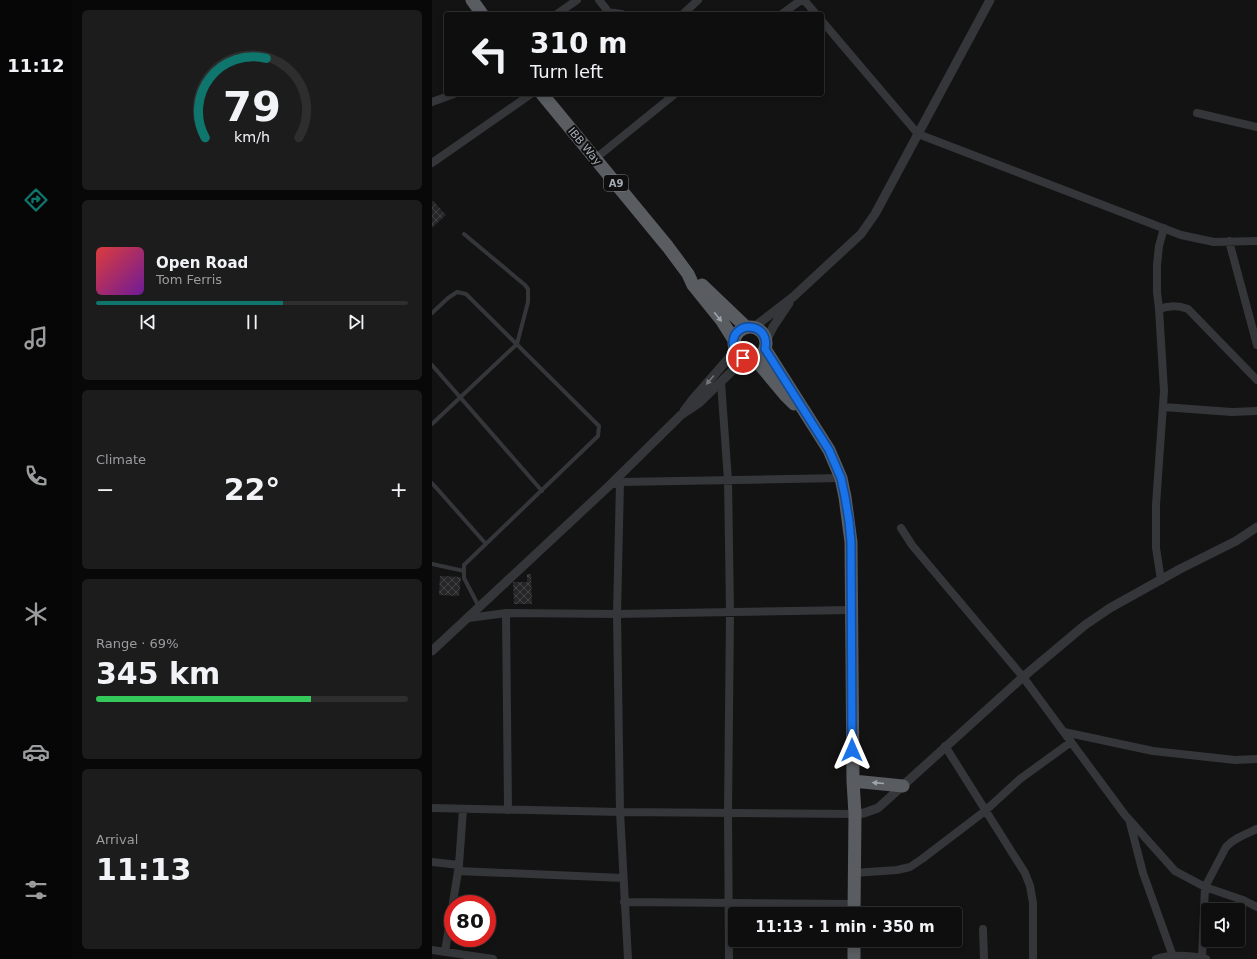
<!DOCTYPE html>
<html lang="en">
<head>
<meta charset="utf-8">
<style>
	:root { --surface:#0e0e0f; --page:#1c1c1d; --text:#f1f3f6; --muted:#9b9c9e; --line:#2e2e2f; --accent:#0f766e }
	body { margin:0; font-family:"DejaVu Sans",sans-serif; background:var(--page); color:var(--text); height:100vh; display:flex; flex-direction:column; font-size:15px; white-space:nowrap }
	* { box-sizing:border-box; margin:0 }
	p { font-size:13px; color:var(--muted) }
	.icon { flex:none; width:22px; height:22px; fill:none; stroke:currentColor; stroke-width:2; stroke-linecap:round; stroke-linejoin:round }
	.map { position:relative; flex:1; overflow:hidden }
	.panel { display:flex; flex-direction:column; gap:10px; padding:10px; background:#080808; width:360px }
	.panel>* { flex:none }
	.hud { position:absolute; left:12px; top:12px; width:380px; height:84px; border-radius:4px; box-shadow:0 2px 6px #0003,0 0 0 1px var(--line); background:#0e0e0f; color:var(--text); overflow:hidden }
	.fabs { position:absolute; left:769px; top:903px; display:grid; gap:8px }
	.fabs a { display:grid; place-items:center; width:44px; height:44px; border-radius:4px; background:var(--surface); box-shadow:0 2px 6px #0003,0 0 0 1px var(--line); font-size:20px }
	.speed { position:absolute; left:12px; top:895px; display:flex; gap:8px; font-size:20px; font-weight:700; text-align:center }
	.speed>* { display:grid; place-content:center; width:52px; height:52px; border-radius:50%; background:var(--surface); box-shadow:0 2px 6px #0003,0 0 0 1px var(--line); line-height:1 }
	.speed .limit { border:6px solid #d22; background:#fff; color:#111 }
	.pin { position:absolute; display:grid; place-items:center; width:34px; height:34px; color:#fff; margin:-17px; border:2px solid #fff; border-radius:50%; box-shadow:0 1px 4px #0007 }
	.me { position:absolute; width:44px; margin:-22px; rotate:0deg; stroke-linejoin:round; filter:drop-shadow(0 0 3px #0008) }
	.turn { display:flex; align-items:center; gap:14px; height:84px; padding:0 20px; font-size:18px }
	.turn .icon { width:52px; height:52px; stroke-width:2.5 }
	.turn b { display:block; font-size:28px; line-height:34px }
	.big { font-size:30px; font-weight:800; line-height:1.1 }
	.panel .widget { flex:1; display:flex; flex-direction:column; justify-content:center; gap:6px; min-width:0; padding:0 14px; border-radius:6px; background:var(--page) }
	.panel .dial { align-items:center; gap:0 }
	.dial svg { height:104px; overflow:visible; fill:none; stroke:var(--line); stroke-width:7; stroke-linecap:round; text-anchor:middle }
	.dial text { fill:var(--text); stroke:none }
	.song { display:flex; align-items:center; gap:12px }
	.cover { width:48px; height:48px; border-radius:6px; background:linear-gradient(135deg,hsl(0 70% 55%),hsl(280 70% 35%)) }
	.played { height:4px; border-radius:2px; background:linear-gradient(90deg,var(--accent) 60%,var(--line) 60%) }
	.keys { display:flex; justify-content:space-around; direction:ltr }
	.heat { display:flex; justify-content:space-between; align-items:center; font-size:22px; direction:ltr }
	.charge { height:6px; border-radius:3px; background:linear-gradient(90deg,#34c759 69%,var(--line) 0) }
	.trip { position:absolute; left:296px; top:907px; width:234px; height:40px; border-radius:4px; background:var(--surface); box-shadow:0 2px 6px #0003,0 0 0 1px var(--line); font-weight:800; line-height:40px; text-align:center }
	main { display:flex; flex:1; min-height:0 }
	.menu { display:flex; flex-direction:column; width:72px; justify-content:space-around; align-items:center; background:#060606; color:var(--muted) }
	.menu .icon { width:28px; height:28px }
	.menu .active { color:var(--accent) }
	.menu b { font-size:18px; color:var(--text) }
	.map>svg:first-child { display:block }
	.building { fill:url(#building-cross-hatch) }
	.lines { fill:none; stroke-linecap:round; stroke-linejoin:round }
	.service { stroke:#343639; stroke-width:4 }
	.minor { stroke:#343639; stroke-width:8 }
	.tertiary { stroke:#343639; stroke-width:9 }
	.trunk { stroke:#595c60; stroke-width:13 }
	.oneway { fill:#9ea4ab }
	.oneway2 { fill:#73777c }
	.route-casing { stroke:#114b97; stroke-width:10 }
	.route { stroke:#1a73e8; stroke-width:7 }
	.labels { text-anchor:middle; stroke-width:4; stroke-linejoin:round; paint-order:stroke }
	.shield { fill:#0e0e0f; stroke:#787d82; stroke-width:1 }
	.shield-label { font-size:10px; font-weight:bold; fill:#a6acb3 }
	.street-label { font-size:11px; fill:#a6acb3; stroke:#0e0e0f }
</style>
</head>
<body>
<main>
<nav class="menu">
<b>11:12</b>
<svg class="icon active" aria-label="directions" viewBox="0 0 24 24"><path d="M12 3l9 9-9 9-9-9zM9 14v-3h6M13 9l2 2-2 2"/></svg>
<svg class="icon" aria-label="music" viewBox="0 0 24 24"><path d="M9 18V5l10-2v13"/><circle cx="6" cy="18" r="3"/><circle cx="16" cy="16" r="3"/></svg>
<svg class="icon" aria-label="phone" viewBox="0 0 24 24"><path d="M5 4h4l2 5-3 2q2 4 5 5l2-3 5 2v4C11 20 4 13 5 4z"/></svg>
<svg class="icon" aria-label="climate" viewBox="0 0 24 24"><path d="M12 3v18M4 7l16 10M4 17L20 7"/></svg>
<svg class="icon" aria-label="car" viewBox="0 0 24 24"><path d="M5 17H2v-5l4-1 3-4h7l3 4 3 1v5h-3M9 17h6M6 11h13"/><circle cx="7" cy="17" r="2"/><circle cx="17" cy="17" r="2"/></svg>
<svg class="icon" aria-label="filters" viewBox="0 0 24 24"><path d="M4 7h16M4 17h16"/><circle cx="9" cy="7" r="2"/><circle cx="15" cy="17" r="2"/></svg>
</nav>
<section class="panel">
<div class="widget dial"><svg viewBox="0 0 100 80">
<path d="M14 69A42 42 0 1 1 86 69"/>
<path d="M14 69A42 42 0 0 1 61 8" stroke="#0f766e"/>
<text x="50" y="56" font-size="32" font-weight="700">79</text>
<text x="50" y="72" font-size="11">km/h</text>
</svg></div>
<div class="widget">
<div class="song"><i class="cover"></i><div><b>Open Road</b><p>Tom Ferris</p></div></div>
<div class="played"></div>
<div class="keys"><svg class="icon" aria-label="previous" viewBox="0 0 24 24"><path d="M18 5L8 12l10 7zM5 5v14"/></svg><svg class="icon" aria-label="pause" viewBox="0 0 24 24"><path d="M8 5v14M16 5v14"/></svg><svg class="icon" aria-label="next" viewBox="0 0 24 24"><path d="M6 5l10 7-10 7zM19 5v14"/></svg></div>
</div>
<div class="widget"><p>Climate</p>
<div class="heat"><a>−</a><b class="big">22°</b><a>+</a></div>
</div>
<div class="widget"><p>Range · 69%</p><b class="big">345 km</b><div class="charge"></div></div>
<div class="widget"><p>Arrival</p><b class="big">11:13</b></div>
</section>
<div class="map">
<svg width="825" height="959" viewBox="0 0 825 959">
	<defs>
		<pattern id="building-cross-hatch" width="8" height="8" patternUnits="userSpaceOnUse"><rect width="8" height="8" fill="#262628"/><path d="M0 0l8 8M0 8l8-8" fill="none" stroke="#424345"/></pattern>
	</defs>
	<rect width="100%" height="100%" fill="#131314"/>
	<path class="building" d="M 0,201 L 1,201 L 14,215 L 0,228 Z
		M 95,574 L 99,574 L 100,604 L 82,604 L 81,582 L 95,582 Z
		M 8,576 L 29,577 L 27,596 L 7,595 Z"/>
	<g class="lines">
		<path class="service" d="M 0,313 L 16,298 L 25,292 L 34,294 L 167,426 L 166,436 L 32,565 L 32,578 L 47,607
			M 0,365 L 110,491
			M 0,424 L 85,344 L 96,302 L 96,289 L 93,285 L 32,234
			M 0,483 L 54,544
			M 0,564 L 32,571"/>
		<path class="minor" d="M 167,0 L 178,14
			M 372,0 L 384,14
			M 176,12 L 190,14
			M 125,14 L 145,0
			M 251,14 L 266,0
			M 350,14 L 369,0
			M 390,21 L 486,134 L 749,235 L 782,242 L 825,241
			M 0,102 L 22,94
			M 765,113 L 825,127
			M 164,158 L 243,94
			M 0,163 L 99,94
			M 797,241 L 825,345
			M 727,309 C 738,305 746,305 756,309 L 825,380
			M 289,382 L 296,480 L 298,612 L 296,812 L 297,959
			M 731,407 L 800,412 L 825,411
			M 188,482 L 409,478
			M 178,485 L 188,482 L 185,614 L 188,812 L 196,959
			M 469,528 L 480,545 L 495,563 L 591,677 L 693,815 L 743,871 L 773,887 L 811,900 L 825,907
			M 729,580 L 724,548 L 724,505 L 732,391 L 727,309 L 725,292 L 725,265 L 727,246 L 732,228
			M 74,613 L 76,810
			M 37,618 L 74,613 L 185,614 L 420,610
			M 632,732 L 721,751 L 803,760 L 825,759
			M 513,746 L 593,873 L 598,886 L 601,903 L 601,959
			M 0,808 L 188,812 L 423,814
			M 698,823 L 711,873 L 742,959
			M 0,862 L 27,865
			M 26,871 L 191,878
			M 422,873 L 465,870 L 478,867 L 490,859 L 553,811 L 588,779 L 639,742
			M 192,902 L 422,904
			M 551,929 L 552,959
			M 0,950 L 61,959
			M 13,952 L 27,865 L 31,809
			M 770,958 L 773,887 L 794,847 C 802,838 814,834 825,829
			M 724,959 C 741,954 756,955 774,959"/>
		<path class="tertiary" d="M 322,327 L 361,297 L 429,234 L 443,214 L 558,0
			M 334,341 L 341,327 L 357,303
			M 252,411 L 261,399 L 303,351
			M 0,651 L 178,485 L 249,415 L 267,403 L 300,371 L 317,360
			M 423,814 L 432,813 L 446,808 L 591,677 L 653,625 L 678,608 L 748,569 L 804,541 L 825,527"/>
		<path class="trunk" d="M 40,0 L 50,14
			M 110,94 L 236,247 L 256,274 L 261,285 L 290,321 L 302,340
			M 270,285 L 314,327
			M302 343a16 16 0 1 1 32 0a16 16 0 1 1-32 0Z
			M 333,349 L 397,450 L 409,478 L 413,497 L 419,542 L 421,781 L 423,814 L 422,914
			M 323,359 L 354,396 L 362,404
			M 421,781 L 471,786
			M 422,959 L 422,940"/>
	</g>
	<defs><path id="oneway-solid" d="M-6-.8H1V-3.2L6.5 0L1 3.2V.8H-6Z"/></defs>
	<g class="oneway">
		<use href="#oneway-solid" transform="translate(286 317) rotate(51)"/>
		<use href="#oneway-solid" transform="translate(446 783) rotate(-175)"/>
	</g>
	<use class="oneway2" href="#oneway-solid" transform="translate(278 380) rotate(130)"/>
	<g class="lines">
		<defs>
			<path id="route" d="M 311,358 C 306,355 302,350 301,343 C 301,320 339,322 333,349 L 397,450 L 409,478 L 413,497 L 417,521 L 419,542 L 420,750"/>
		</defs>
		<use href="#route" class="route-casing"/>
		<use href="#route" class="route"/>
	</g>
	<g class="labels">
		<rect class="shield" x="172" y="175" width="24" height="16" rx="3"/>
		<g class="shield-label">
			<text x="184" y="187">A9</text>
		</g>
		<g class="street-label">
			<text transform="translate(153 146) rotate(50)" y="4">IBB Way</text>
		</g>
	</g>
</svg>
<div class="fabs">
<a><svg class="icon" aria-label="sound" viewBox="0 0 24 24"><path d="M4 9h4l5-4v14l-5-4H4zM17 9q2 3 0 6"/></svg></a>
</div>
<div class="speed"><div class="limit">80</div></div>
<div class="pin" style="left:311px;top:358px;background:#d93025"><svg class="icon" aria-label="arrive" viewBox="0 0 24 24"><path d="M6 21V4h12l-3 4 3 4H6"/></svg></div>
<svg class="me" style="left:420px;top:750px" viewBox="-20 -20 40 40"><path d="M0-17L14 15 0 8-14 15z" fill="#1a73e8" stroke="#fff" stroke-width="4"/></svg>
<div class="trip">11:13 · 1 min · 350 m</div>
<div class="hud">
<div class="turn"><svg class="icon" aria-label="left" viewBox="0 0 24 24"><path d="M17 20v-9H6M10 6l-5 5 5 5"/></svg><div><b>310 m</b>Turn left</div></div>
</div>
</div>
</main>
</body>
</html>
